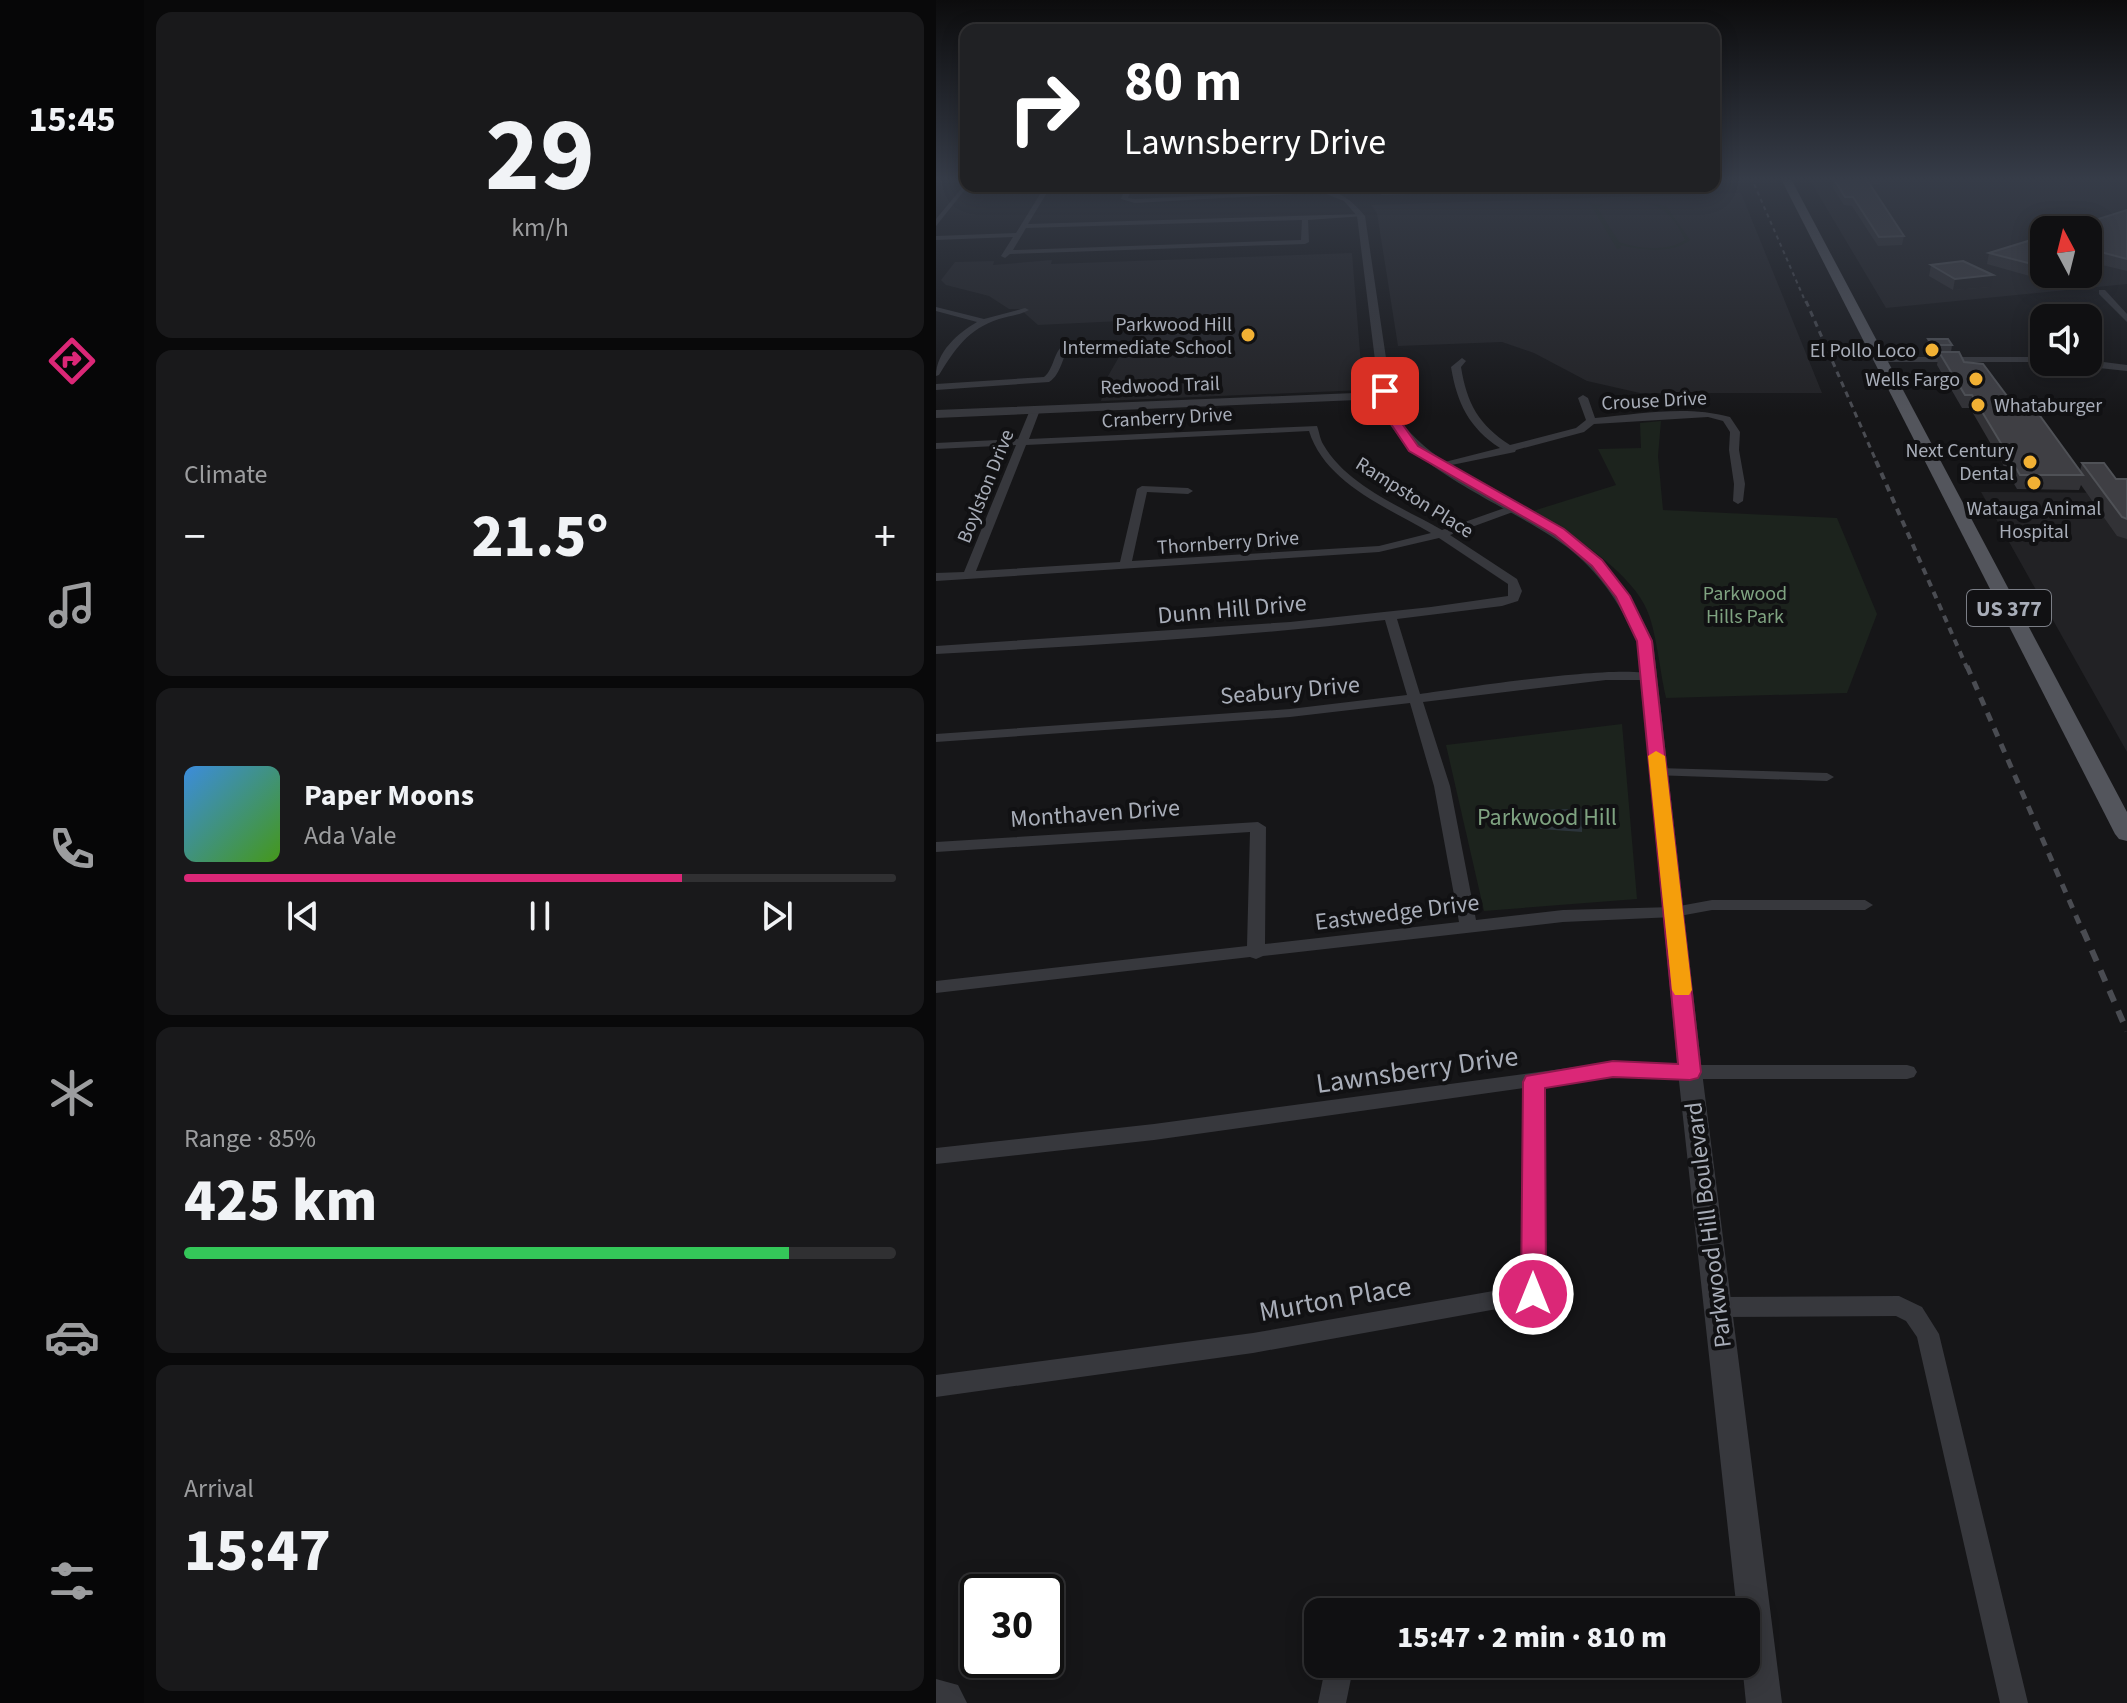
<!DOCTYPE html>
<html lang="en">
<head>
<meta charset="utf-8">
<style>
	:root { --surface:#101012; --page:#19191b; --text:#f1f3f6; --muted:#9c9d9f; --line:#303032; --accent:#db2777 }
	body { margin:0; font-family:"Source Sans 3",sans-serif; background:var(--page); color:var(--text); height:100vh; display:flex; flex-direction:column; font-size:30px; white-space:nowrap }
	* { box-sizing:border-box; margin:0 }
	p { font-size:26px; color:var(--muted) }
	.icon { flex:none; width:44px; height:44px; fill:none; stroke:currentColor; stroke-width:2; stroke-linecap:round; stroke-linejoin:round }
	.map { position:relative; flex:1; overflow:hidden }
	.drawer { display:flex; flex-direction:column; gap:12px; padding:12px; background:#09090a; width:792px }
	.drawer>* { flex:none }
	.top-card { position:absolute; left:24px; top:24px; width:760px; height:168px; border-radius:16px; box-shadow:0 4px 20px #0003,0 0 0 2px var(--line); background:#202124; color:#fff; overflow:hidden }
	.needle { width:52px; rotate:353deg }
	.buttons { position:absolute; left:1094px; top:216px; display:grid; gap:16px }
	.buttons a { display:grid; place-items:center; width:72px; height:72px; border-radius:16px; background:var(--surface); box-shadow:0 4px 20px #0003,0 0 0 2px var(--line); font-size:40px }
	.speed { position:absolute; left:24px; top:1574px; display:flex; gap:16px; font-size:40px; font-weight:700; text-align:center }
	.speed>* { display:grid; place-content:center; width:104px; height:104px; border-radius:50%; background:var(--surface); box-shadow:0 4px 20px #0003,0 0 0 2px var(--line); line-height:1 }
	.speed .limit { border:4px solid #111; border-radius:12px; background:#fff; color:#111 }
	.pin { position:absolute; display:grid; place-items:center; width:68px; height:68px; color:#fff; margin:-34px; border-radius:16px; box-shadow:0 4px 12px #0006 }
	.me { position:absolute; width:88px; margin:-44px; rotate:0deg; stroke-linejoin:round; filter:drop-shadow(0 0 6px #0008) }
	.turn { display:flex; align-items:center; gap:28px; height:168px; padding:0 32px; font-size:36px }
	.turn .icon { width:104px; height:104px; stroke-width:2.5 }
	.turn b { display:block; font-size:56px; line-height:68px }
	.big { font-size:60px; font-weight:800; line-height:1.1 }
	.drawer .widget { flex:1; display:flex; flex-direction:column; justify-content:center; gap:12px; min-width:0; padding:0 28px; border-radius:16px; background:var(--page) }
	.drawer .dial { align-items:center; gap:0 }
	.dial b { font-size:104px; line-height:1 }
	.song { display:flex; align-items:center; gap:24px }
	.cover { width:96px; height:96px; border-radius:12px; background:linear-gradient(135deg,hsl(210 70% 55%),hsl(100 70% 35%)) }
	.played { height:8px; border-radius:4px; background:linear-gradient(90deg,var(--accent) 70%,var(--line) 70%) }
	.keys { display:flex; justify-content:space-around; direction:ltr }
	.heat { display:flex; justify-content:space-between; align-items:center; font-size:44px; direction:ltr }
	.charge { height:12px; border-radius:6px; background:linear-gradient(90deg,#34c759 85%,var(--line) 0) }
	.trip { position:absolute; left:368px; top:1598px; width:456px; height:80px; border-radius:16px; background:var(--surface); box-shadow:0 4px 20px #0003,0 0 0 2px var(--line); font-weight:800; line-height:80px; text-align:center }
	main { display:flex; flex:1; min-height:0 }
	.tab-bar { display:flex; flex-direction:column; width:144px; justify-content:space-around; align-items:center; background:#060607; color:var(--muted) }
	.tab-bar .icon { width:56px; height:56px }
	.tab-bar .active { color:var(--accent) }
	.tab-bar b { font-size:36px; color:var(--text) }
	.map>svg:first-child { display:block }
	.built { fill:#222225; fill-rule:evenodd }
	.green { fill:#1c231d; fill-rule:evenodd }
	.water { fill:#2c353c }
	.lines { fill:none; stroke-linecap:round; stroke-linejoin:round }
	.minor { fill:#37383d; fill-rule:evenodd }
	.tertiary { fill:#37383d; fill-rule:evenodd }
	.primary { fill:#53555c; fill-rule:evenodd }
	.rail-far4 { stroke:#4a4c52; stroke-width:2; stroke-dasharray:4 4; stroke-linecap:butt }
	.rail-far3 { stroke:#4a4c52; stroke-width:3; stroke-dasharray:6 5; stroke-linecap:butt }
	.rail-far2 { stroke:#4a4c52; stroke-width:4; stroke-dasharray:7 6; stroke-linecap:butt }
	.rail-far1 { stroke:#4a4c52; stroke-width:5; stroke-dasharray:9 8; stroke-linecap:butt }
	.rail { stroke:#4a4c52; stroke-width:6; stroke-dasharray:12 10; stroke-linecap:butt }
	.wall { fill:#323236 }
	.shaded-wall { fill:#212124 }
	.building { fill:#3f3f44; stroke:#4f5156; stroke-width:2 }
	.route { fill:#db2777; stroke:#8e194d; stroke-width:2 }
	.slow { fill:#f59e0b }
	.poi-dot { fill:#f2b134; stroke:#111113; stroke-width:3 }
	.labels { text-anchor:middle; stroke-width:8; stroke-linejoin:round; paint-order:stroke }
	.far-poi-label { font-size:20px; fill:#a8adb8; stroke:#111113; text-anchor:end }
	.far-street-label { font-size:20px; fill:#a8adb8; stroke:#111113 }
	.far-park-label { font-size:20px; fill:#7fa381; stroke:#111113 }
	.shield { fill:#111113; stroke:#7b7e86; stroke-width:2 }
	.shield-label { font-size:22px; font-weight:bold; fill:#a8adb8 }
	.street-label { font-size:24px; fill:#a8adb8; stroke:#111113 }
	.park-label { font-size:24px; fill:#7fa381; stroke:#111113 }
	.near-street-label { font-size:28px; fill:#a8adb8; stroke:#111113 }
</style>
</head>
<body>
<main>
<nav class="tab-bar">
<b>15:45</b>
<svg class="icon active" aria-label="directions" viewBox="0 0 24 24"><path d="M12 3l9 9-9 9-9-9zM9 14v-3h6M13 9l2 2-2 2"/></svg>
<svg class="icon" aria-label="music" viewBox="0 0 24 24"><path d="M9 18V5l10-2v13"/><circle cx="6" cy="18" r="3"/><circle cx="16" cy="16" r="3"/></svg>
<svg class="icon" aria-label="phone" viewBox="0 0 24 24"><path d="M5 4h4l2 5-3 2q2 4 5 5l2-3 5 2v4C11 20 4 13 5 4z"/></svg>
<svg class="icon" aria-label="climate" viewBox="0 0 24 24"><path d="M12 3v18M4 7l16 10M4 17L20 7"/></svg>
<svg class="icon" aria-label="car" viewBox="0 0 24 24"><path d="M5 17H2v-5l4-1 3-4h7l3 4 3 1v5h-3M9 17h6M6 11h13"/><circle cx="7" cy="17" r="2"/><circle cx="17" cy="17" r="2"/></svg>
<svg class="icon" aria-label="filters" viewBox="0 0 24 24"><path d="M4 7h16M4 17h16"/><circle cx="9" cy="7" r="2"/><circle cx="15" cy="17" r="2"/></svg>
</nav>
<section class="drawer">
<div class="widget dial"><b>29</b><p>km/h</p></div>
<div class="widget"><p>Climate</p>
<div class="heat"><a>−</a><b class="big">21.5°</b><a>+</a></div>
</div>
<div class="widget">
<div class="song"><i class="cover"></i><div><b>Paper Moons</b><p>Ada Vale</p></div></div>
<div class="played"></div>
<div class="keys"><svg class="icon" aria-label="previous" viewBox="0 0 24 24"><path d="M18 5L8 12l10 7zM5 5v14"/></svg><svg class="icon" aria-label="pause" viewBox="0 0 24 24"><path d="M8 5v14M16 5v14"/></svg><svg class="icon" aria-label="next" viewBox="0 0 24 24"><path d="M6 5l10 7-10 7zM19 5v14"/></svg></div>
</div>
<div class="widget"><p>Range · 85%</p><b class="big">425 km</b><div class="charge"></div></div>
<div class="widget"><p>Arrival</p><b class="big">15:47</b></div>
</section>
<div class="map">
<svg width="1191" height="1703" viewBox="0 0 1191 1703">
	<rect width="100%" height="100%" fill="#161618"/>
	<path class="built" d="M 872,177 L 1191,178 L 1191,284 L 950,308 ZM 1108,230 L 1152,230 L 1152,274 L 1108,274 Z
		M 805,193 L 886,393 L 704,393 L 651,381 L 598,353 L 566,342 L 462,346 L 441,213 L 435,205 Z
		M 416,253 L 427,390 L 165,401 L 172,376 L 183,357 L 196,346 L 206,320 L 102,325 L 84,309 L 73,309 L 53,296 L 10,285 L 5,280 L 19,262 L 58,261 L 57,265 L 116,260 L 115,264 Z
		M 1045,492 L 1191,493 L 1191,752 Z"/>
	<path class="green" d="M 694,200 L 730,206 L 754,240 C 736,254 705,250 684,245 L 685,248 L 681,249 L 653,202 L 660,205 ZM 684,201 C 718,200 735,208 749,240 C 732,252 702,249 683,242 L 662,209 L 668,204 Z
		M 725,421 L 722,456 L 727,510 L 901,518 L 941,614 L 911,693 L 730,698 C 724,672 722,644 714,618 C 702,575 633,533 597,511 L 680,485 L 662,449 L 705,448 L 704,423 Z
		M 686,724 L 701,899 L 548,911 L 510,745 Z"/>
	<path class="water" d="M 664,808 L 667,827 L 646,827 L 646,832 L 604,829 L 602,810 Z"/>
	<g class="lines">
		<path class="minor" d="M 30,183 L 32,186 L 0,226 L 0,219 Z
			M 109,186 L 115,186 L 92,224 L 425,214 L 428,216 L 372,220 L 373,242 L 369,244 L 74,254 L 69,258 L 65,256 L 77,237 L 0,240 L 0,236 L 80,233 ZM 366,220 L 365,240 L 77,250 L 90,228 Z
			M 190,186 L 196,186 L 192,198 L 199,199 L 355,192 L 358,194 L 199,203 L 185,199 Z
			M 622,186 L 693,186 L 446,195 L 443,193 Z
			M 1163,290 L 1169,290 L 1191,314 L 1191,322 L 1163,294 Z
			M 0,307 L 48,319 L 89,308 L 93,310 C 84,315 73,316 63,319 C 32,329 19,349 3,375 L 0,376 C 0,352 22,333 41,322 L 0,311 Z
			M 128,344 L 135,346 C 125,357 126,374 113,382 L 0,390 L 0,384 L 108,377 C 118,369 117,353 128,344 Z
			M 526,358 L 530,361 L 525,367 C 531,404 543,425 574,445 L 640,428 L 650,420 L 642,398 L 647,395 L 652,398 L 659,418 C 704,414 750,405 794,417 L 804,432 L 803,450 L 809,484 L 807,501 L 802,504 L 797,501 L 798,484 L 793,450 L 794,432 L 787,421 L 772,417 L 658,424 L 648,432 L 580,450 L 579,452 L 501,468 L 501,464 L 564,448 C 533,428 521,403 515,367 Z
			M 99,407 L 104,410 L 93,439 L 381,426 C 383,431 384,439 387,444 C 411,486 466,507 506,530 L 577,505 L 585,505 L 585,509 L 514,535 L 581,579 L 586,591 L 582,601 L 566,606 L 461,619 L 484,694 C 520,689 698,661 718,676 L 711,680 L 670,680 L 487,702 L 514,786 L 540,920 L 627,910 L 738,907 L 776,900 L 929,900 L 937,905 L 929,910 L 776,910 L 738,917 L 627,922 L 327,956 L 320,959 L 314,957 L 0,993 L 0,981 L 311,946 L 314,832 L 0,852 L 0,842 L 322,822 L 330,827 L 329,944 L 523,922 L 498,786 L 474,703 L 354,717 L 0,742 L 0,734 L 354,709 L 471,695 L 449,620 C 300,637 150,646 0,654 L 0,646 L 354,622 L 495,607 L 572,596 L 572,584 L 503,538 L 443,552 L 0,581 L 0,573 L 28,572 L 80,445 L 0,449 L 0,443 L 82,439 L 94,410 ZM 373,431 C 389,483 452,508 495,533 L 443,546 L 196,561 L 211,492 L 252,494 L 257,491 L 252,488 L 206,486 L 201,489 L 184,562 L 40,571 L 90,445 Z
			M 722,768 L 891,773 L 898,777 L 891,781 L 717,775 L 715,772 Z
			M 677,1062 L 754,1065 L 971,1065 L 978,1067 L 981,1072 L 978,1077 L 971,1079 L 754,1079 L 677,1076 L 608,1086 L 608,1294 L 605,1301 L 317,1353 L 0,1397 L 0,1375 L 317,1333 L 586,1286 L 588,1088 L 218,1140 L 0,1164 L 0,1148 L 218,1124 Z
			M 963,1296 L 986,1307 L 1003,1334 L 1092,1703 L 1064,1703 L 981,1337 L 970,1321 L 960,1316 L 782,1317 L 774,1314 L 771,1307 L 774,1300 L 782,1297 Z
			M 484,1599 L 512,1599 L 522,1602 L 525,1612 L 471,1612 L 474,1602 Z
			M 390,1664 L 418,1664 L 410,1703 L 382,1703 Z
			M 0,1679 L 22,1685 L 31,1703 L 0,1703 Z"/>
		<path class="tertiary" d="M 370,186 C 395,186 414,197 429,216 L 458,412 C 486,454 528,474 570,497 C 639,535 683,568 717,641 L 766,1072 L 846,1703 L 810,1703 L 806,1664 L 810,1664 L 810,1612 L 801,1612 L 742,1072 L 701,641 C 685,606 667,577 637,552 C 588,510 453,465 444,399 L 0,418 L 0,410 L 443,392 L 421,216 L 408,201 Z
			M 944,357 L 1108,357 L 1108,362 L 1112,362 L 940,362 L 938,360 Z
			M 1152,360 L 1191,365 L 1191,371 L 1135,365 L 1129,362 Z"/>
		<path class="primary" d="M 844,177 L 854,177 L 1191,812 L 1191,841 L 1183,839 L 1179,834 Z"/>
		<path class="rail-far4" d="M 815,177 L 870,303"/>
		<path class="rail-far3" d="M 870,301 L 941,463"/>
		<path class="rail-far2" d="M 940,461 L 1031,668"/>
		<path class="rail-far1" d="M 1031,666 L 1147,932"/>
		<path class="rail" d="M 1147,930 L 1191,1031"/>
	</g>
	<path class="wall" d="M 893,177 L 945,177 L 944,184 L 934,184 L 968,236 L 966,245 L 942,246 L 916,206 L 908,205 L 897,188 L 897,184 Z
		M 1191,210 L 1191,271 L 1158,263 L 1152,265 L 1152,230 Z
		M 1108,236 L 1108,274 L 1125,274 L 1108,280 L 1051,264 L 1053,253 Z
		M 995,265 L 1055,287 L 1017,290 L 993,276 Z
		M 992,339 L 1016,345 L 1015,352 L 1028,362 L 1080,408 L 1144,471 L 1146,463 L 1180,479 L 1191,479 L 1191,539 L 1181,536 L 1145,485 L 1143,490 L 1081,489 L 1034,408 L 1026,408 L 1001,365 L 1003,354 L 994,354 L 990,347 Z"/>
	<path class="shaded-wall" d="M 1161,251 L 1158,263 L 1152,265 L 1152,254 Z
		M 1110,274 L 1125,274 L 1108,280 Z
		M 1057,275 L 1055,287 L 1017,290 L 1019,279 Z"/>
	<path class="building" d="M 900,177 L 929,177 L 968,236 L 943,237 L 917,197 L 909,197 L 898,179 L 901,179 Z
		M 1191,210 L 1191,259 L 1161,251 L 1152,254 L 1152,230 L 1127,230 Z
		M 1108,236 L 1108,267 L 1053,253 Z
		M 1027,261 L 1057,275 L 1019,279 L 995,265 Z
		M 992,339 L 1012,339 L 1016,345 L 996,345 Z
		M 1003,352 L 1023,352 L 1028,362 L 1047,364 L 1080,408 L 1099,409 L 1147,475 L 1084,475 L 1036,395 L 1029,395 Z
		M 1146,463 L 1168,463 L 1180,479 L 1191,479 L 1191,519 L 1186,517 Z"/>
	<linearGradient id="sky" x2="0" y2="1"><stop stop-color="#0c0c0d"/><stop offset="0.43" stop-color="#363c48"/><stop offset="1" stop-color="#363c48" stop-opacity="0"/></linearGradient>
	<rect width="1191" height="416" fill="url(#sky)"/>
	<path class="route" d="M 449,387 L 454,391 L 458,412 L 482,446 L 628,529 L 666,560 L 694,596 L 716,641 L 765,1072 L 762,1078 L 754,1080 L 677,1077 L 609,1088 L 610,1294 L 606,1301 L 597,1305 L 588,1301 L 585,1294 L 587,1082 L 590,1076 L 677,1061 L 742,1064 L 701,641 L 680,597 L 656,566 L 619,535 L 473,451 L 447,412 L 443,391 Z"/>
	<path class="slow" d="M 720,751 L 729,756 L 756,990 L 753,995 L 739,995 L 736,990 L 712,756 Z"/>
	<g class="poi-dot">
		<circle cx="312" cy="335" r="8"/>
		<circle cx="996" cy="350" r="8"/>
		<circle cx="1040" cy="379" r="8"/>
		<circle cx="1042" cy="405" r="8"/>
		<circle cx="1094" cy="462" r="8"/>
		<circle cx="1098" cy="483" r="8"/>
	</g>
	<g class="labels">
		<g class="far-poi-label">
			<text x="296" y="331">Parkwood Hill<tspan x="296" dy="23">Intermediate School</tspan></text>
			<text x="980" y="357">El Pollo Loco</text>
			<text x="1024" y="386">Wells Fargo</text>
			<text x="1058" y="412" text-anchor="start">Whataburger</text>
			<text x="1078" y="457">Next Century<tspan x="1078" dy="23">Dental</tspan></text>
			<text x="1098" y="515" text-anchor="middle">Watauga Animal<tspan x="1098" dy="23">Hospital</tspan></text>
		</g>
		<g class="far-street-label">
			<text transform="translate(224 385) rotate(-2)" y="7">Redwood Trail</text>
			<text transform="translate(718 400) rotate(-3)" y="7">Crouse Drive</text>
			<text transform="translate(231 417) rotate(-3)" y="7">Cranberry Drive</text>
			<text transform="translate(49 486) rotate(-68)" y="7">Boylston Drive</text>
			<text transform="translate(479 497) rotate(32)" y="7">Rampston Place</text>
			<text transform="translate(292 542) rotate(-4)" y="7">Thornberry Drive</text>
		</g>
		<g class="far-park-label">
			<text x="809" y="600">Parkwood<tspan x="809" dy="23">Hills Park</tspan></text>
		</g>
		<rect class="shield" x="1031" y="590" width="84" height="36" rx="6"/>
		<g class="shield-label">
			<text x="1073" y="616">US 377</text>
		</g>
		<g class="street-label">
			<text transform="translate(296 609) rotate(-5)" y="8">Dunn Hill Drive</text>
			<text transform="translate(354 690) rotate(-5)" y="8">Seabury Drive</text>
			<text transform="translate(159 813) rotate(-4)" y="8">Monthaven Drive</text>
			<text transform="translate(461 912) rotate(-7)" y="8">Eastwedge Drive</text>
			<text transform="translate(772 1225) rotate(-97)" y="8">Parkwood Hill Boulevard</text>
		</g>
		<g class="park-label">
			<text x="611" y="825">Parkwood Hill</text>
		</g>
		<g class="near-street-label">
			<text transform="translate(481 1069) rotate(-8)" y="10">Lawnsberry Drive</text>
			<text transform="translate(399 1298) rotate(-10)" y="10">Murton Place</text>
		</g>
	</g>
</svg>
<div class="buttons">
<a><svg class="needle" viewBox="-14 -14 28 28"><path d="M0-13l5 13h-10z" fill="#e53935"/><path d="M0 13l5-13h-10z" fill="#9c9d9f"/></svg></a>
<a><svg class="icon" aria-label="sound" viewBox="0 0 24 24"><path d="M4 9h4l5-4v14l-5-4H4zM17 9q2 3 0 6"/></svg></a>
</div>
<div class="speed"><div class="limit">30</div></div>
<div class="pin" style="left:449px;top:391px;background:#d93025"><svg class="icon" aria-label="arrive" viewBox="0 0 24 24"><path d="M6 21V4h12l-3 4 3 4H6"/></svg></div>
<svg class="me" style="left:597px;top:1294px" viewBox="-20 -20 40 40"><circle r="17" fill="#db2777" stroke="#fff" stroke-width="3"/><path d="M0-11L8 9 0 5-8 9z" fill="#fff"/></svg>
<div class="trip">15:47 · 2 min · 810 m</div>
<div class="top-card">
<div class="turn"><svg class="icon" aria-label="right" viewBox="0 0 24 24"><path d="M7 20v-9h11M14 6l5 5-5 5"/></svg><div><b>80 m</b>Lawnsberry Drive</div></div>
</div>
</div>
</main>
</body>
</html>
